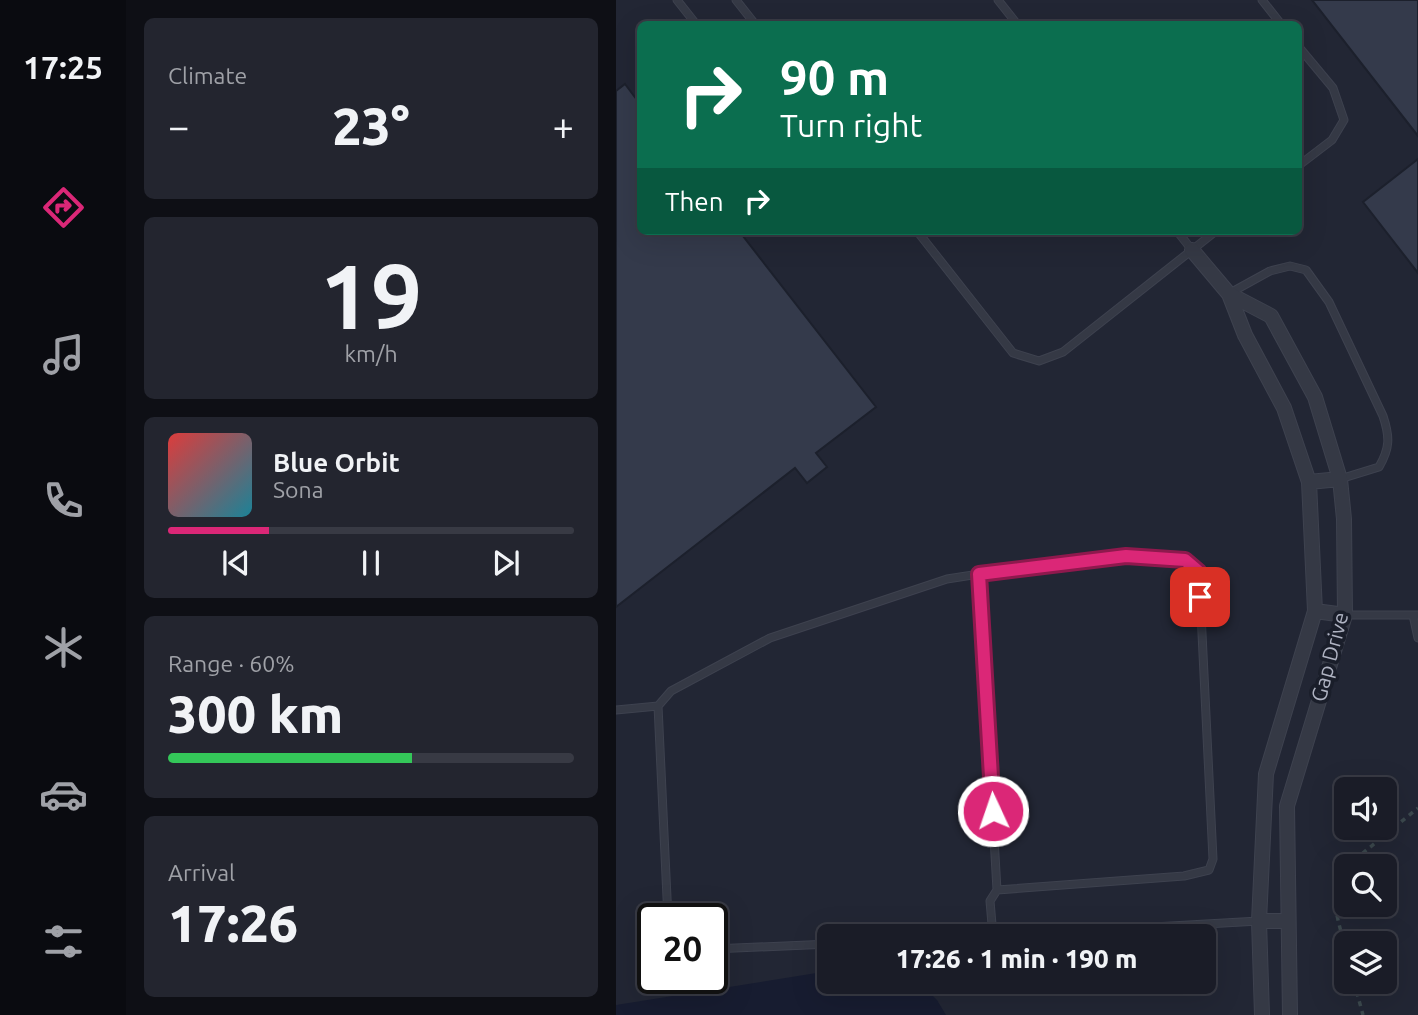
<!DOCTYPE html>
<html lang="en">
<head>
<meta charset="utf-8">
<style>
	:root { --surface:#1a1c27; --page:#23252f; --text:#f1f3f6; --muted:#9fa1a7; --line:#383a44; --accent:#db2777 }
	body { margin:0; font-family:Ubuntu,sans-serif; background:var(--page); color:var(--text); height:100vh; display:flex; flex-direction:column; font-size:26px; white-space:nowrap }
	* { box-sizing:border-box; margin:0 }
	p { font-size:23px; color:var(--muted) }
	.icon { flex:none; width:38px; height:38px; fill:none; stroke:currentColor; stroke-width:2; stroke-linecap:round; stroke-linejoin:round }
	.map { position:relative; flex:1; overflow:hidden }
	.sheet { display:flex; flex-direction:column; gap:18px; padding:18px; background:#0e0f15; width:490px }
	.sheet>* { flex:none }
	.guide { position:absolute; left:21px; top:21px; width:665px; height:214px; border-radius:10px; box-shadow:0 7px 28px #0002,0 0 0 2px var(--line); background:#0b6e4f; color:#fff; overflow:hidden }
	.controls { position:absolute; left:718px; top:777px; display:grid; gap:14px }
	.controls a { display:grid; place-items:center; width:63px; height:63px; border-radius:10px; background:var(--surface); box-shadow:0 7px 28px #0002,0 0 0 2px var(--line); font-size:35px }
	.speed { position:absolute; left:21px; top:903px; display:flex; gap:14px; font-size:35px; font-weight:700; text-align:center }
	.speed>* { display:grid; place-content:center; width:91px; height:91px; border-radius:50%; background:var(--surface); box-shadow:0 7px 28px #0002,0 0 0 2px var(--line); line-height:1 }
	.speed .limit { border:4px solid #111; border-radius:10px; background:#fff; color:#111 }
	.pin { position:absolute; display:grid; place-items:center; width:60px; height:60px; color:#fff; margin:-30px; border-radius:14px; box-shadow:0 4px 10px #0006 }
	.me { position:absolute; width:77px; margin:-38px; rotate:357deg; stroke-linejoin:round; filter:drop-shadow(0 0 5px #0008) }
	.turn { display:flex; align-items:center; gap:24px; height:147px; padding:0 28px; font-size:32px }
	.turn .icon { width:91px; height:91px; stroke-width:2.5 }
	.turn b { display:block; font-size:49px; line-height:60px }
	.then { display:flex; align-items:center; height:66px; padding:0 28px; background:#0003; gap:14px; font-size:26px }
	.big { font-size:52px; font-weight:800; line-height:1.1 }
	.sheet .card { flex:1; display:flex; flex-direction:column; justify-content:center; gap:10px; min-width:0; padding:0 24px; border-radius:10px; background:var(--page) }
	.sheet .dial { align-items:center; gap:0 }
	.dial b { font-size:91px; line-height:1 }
	.song { display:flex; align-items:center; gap:21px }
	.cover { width:84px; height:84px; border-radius:10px; background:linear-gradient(135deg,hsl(0 70% 55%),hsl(190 70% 35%)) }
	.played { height:7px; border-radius:4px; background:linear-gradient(90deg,var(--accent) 25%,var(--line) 25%) }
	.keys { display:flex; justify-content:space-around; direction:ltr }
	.heat { display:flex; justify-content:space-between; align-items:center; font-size:38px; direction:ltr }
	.charge { height:10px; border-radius:5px; background:linear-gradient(90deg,#34c759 60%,var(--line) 0) }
	.trip { position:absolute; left:201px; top:924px; width:399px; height:70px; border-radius:10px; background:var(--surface); box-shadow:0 7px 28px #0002,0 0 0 2px var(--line); font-weight:800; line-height:70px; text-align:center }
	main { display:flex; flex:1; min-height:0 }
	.menu { display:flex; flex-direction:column; width:126px; justify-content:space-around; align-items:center; background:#0a0b10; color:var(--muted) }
	.menu .icon { width:49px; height:49px }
	.menu .active { color:var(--accent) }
	.menu b { font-size:32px; color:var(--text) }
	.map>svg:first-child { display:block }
	.water { fill:#171c30 }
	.building { fill:#343a4b; stroke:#1c202c; stroke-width:2 }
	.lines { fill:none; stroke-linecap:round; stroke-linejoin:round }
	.lane-casing { stroke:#3e424f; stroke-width:9 }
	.street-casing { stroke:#3e424f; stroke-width:16 }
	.path { stroke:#3c494e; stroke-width:3.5; stroke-dasharray:5 5; stroke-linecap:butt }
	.lane { stroke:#353945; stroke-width:7 }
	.street { stroke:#353945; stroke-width:14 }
	.route-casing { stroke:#8e194d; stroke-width:18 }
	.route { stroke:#db2777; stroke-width:12 }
	.labels { text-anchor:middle; stroke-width:7; stroke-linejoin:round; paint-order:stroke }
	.street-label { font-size:21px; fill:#afb3c2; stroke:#1a1e2a }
</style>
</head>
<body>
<main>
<nav class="menu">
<b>17:25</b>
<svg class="icon active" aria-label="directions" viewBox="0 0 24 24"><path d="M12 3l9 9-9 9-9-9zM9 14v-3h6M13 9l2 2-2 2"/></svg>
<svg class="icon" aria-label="music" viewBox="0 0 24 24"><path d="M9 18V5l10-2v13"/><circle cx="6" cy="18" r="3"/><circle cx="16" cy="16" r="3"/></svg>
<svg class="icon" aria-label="phone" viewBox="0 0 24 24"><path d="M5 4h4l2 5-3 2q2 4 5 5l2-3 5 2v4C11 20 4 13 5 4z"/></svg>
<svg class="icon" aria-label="climate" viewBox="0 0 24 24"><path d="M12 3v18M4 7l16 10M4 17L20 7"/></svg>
<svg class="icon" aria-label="car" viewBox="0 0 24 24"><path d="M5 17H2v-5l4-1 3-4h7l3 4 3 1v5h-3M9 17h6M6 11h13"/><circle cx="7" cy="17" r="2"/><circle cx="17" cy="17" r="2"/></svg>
<svg class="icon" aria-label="filters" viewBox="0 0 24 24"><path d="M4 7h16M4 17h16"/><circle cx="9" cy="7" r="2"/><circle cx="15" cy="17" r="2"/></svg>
</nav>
<section class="sheet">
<div class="card"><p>Climate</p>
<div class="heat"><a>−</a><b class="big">23°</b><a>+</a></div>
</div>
<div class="card dial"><b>19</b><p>km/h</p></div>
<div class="card">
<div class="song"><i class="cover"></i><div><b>Blue Orbit</b><p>Sona</p></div></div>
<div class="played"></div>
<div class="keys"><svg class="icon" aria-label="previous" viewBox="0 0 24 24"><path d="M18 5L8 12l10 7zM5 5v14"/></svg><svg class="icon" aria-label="pause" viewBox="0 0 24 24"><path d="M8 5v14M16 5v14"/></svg><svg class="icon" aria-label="next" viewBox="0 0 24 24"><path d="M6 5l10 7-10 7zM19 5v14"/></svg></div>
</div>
<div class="card"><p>Range · 60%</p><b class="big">300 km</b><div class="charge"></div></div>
<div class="card"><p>Arrival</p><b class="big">17:26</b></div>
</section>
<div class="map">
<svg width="802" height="1015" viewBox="0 0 802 1015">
	<rect width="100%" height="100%" fill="#222634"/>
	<path class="water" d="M 213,971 L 214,982 L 303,982 L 321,1000 L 330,1015 L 0,1015 L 0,1005 Z"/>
	<path class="building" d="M 696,0 L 802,0 L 802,136 Z
		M 9,84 L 24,104 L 24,231 L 123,231 L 260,407 L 200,453 L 211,467 L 191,483 L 179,468 L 0,607 L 0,91 Z
		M 802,159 L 802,273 L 747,202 Z"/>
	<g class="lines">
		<defs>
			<path id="lane" d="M 61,0 L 80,24
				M 120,0 L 139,24
				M 382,0 L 401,24
				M 646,0 L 665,24
				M 682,46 L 717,88 L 728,120 L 716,140 L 682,166
				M 301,231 L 397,353 L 423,361 L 447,352 L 600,231
				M 561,231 L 576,250
				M 614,293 L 654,271 L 674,266 L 690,270 L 713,302 L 767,416 C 774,437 774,448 763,467 L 724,479
				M 363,574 L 381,890
				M 729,615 L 802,615
				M 797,615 L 802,638
				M 0,710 L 42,706
				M 52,919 L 42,706 L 55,691 L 154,638 L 331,579 L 428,564 L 510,556 L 569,560 L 583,572 L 597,859 L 593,870 L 568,876 L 381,890 L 374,901 L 377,936
				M 380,936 L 643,921
				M 96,949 L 214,944"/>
			<path id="street" d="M 576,250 L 613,294 L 629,335 L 668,408 L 693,482 L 699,611 L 650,774 L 643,921 L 646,1015
				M 613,294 L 655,316 L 699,397 L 724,479 L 728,519 L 729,615 L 671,806 L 674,1015
				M 693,482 L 724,479
				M 699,611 L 729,615
				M 643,921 L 671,921"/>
		</defs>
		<use href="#lane" class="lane-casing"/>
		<use href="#street" class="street-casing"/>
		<path class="path" d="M 731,866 L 802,808
			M 730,868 C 711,894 722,920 730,949
			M 738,982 L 747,1015"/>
		<use href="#lane" class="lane"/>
		<use href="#street" class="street"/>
	</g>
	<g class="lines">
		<defs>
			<path id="route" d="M 377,811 L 363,574 L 510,556 L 569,560 L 583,572 L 584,597"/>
		</defs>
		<use href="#route" class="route-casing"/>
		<use href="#route" class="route"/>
	</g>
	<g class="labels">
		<g class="street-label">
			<text transform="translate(714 657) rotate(-75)" y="7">Gap Drive</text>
		</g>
	</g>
</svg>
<div class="controls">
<a><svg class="icon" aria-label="sound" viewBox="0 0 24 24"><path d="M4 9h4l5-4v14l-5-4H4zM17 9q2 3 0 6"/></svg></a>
<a><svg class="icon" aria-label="search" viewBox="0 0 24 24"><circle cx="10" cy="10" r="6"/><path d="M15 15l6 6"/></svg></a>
<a><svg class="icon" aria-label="layers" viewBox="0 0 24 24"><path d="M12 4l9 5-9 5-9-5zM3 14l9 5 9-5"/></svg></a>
</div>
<div class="speed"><div class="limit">20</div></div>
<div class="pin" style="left:584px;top:597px;background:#d93025"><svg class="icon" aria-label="arrive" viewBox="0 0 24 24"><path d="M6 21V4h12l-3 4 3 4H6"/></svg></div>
<svg class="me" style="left:377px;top:811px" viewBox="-20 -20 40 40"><circle r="17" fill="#db2777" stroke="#fff" stroke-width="3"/><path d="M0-11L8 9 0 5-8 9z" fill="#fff"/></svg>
<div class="trip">17:26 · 1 min · 190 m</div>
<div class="guide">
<div class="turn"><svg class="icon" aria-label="right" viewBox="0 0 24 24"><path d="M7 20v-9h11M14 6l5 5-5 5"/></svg><div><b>90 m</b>Turn right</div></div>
<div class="then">Then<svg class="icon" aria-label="right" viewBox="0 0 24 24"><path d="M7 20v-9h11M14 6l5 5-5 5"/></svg></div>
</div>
</div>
</main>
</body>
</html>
